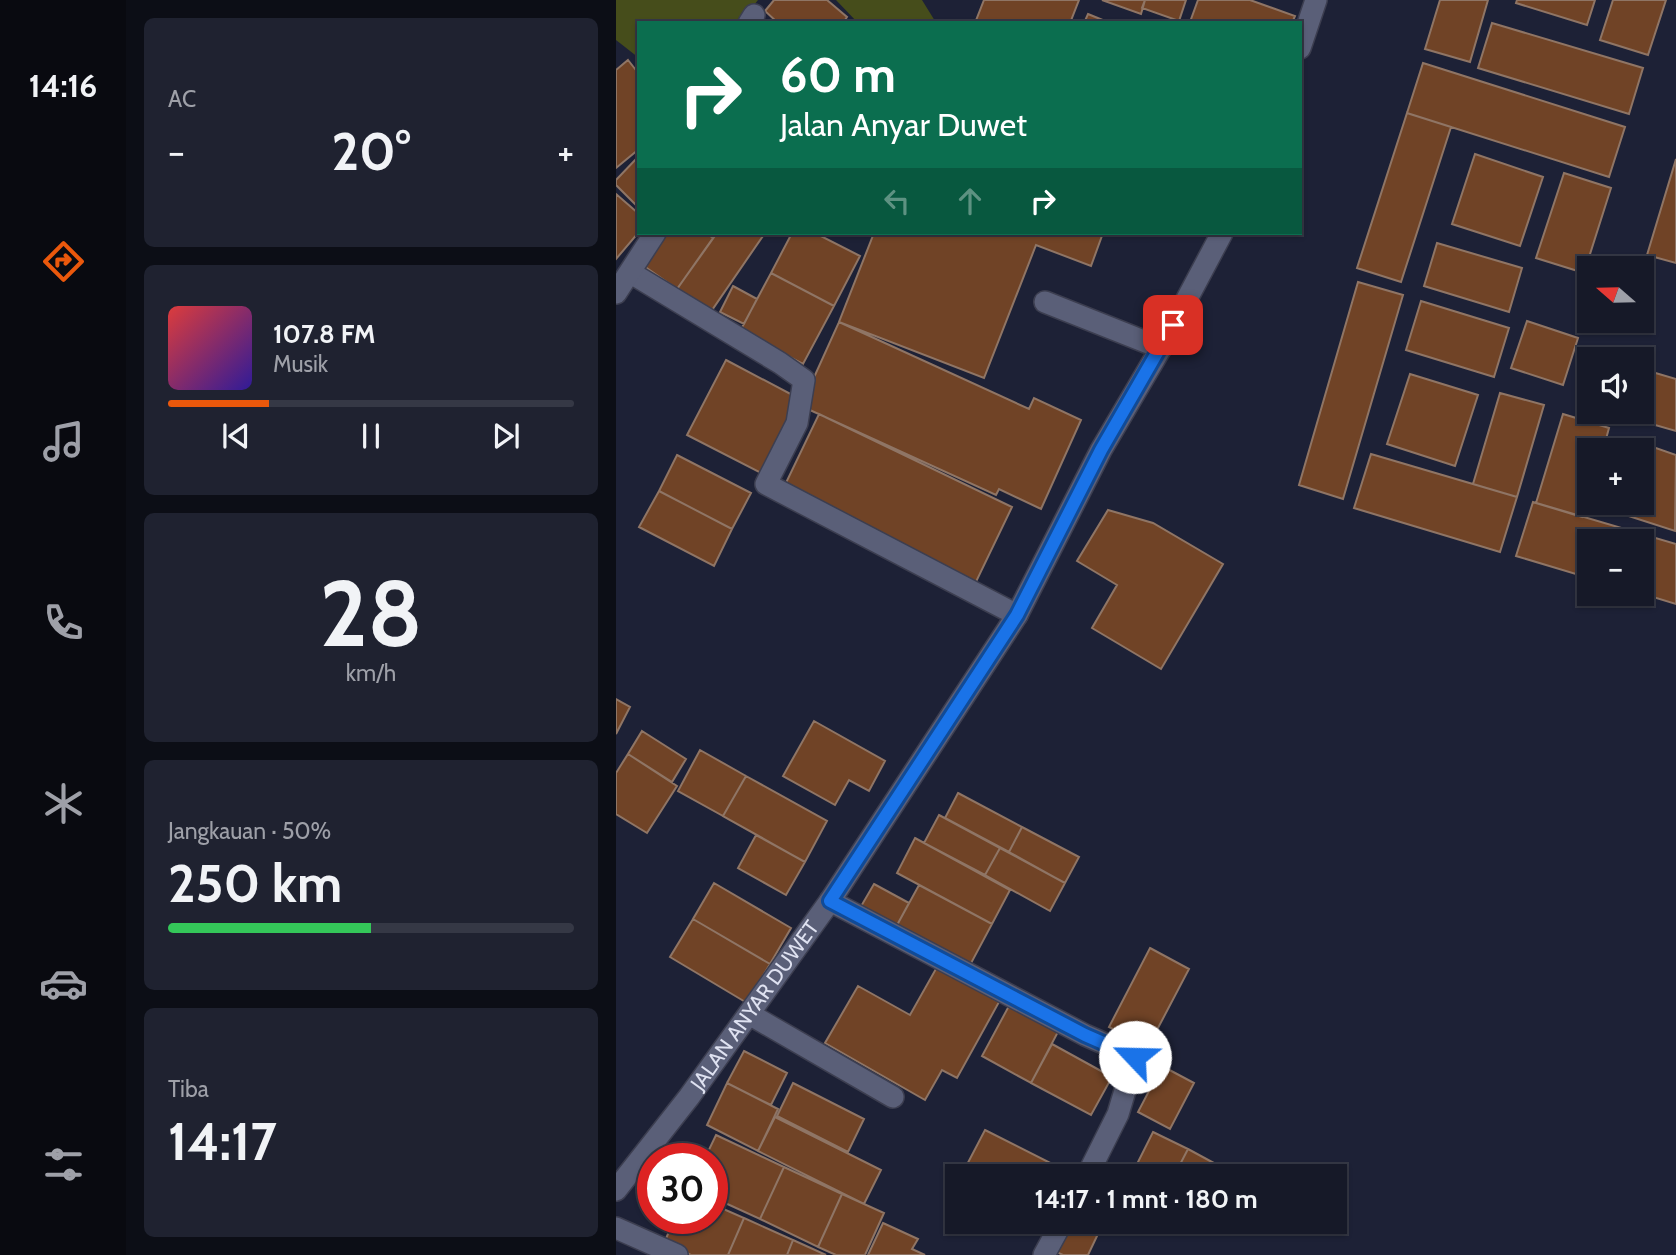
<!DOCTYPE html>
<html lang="id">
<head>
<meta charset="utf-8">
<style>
	:root { --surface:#161928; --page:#1f2230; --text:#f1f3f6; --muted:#9ea0a8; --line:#353845; --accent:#ea580c }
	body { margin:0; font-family:Cabin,sans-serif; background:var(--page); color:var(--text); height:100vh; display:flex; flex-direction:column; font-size:26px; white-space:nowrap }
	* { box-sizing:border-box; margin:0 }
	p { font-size:23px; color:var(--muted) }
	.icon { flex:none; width:38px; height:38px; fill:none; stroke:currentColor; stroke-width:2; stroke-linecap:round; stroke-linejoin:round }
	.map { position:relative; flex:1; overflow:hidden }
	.side { display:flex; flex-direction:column; gap:18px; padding:18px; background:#0c0e16; width:490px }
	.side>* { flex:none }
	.guide { position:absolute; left:21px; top:21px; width:665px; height:214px; border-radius:0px; box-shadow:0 2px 5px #0004,0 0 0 2px var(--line); background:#0b6e4f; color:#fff; overflow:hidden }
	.needle { width:46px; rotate:290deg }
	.controls { position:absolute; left:961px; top:256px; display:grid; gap:14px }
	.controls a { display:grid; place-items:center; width:77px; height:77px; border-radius:0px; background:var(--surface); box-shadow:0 2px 5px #0004,0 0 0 2px var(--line); font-size:35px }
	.speed { position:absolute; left:21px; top:1143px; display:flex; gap:14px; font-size:35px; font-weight:700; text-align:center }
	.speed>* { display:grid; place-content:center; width:91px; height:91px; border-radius:50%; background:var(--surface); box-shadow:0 2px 5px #0004,0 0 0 2px var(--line); line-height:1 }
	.speed .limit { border:10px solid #d22; background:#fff; color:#111 }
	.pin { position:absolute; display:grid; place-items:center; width:60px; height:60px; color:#fff; margin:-30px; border-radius:14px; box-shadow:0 4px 10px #0006 }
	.me { position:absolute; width:77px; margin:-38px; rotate:294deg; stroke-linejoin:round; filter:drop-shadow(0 0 5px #0008) }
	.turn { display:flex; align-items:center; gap:24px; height:147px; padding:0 28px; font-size:32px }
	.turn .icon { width:91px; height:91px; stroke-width:2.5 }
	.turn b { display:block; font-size:49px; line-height:60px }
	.lanes { display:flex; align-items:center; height:66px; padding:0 28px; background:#0003; justify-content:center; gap:35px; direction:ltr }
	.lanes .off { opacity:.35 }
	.big { font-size:52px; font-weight:700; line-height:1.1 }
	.side .tile { flex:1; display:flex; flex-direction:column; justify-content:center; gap:10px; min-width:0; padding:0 24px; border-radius:10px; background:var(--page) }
	.side .dial { align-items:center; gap:0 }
	.dial b { font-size:91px; line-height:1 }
	.song { display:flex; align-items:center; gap:21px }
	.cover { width:84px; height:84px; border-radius:10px; background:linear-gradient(135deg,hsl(0 70% 55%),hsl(250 70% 35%)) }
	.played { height:7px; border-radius:4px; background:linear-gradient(90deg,var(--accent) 25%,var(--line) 25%) }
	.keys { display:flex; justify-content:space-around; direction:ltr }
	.heat { display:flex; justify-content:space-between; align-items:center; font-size:38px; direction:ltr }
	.charge { height:10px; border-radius:5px; background:linear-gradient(90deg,#34c759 50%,var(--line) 0) }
	.trip { position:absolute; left:329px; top:1164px; width:402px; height:70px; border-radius:0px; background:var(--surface); box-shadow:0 2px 5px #0004,0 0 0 2px var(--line); font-weight:700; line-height:70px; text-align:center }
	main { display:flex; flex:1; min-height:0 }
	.dock { display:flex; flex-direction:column; width:126px; justify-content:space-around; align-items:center; background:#090a10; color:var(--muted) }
	.dock .icon { width:49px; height:49px }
	.dock .on { color:var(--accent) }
	.dock b { font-size:32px; color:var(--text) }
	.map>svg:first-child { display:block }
	.green { fill:#464d1b }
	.building { fill:#704326; stroke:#8f7565; stroke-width:2 }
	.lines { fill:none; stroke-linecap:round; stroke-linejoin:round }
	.minor-casing { stroke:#3c3e50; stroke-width:24 }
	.minor { stroke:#5a5f78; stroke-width:21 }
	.route-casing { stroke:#114b97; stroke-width:18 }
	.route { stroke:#1a73e8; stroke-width:12 }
	.labels { text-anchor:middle; stroke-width:7; stroke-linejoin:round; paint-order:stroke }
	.street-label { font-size:21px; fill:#dfe2f1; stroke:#1d2136 }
</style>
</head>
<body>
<main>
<nav class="dock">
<b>14:16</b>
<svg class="icon on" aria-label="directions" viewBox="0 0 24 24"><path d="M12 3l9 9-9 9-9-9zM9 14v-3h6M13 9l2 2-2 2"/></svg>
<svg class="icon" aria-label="music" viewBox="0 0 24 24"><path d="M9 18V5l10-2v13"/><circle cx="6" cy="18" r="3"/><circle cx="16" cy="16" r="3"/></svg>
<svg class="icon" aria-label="phone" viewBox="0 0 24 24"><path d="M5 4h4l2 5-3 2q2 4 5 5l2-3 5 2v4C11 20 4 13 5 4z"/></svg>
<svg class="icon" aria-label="climate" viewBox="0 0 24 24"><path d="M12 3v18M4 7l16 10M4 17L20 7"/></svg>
<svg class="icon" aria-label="car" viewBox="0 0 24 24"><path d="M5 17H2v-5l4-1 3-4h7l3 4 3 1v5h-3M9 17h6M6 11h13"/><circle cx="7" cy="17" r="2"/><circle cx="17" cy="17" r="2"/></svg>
<svg class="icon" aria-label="filters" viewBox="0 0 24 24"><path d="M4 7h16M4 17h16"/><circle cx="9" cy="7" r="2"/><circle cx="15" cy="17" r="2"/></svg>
</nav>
<section class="side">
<div class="tile"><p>AC</p>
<div class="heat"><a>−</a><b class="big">20°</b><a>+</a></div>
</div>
<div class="tile">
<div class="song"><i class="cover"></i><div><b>107.8 FM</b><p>Musik</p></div></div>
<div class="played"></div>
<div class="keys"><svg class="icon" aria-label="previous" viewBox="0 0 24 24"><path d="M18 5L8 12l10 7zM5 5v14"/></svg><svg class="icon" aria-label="pause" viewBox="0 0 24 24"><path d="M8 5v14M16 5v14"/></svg><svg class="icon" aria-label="next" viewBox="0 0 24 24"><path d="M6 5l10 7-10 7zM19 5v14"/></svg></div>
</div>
<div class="tile dial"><b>28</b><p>km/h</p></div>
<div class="tile"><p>Jangkauan · 50%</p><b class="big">250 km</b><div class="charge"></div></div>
<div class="tile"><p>Tiba</p><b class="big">14:17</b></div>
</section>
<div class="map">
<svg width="1060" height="1255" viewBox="0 0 1060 1255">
	<rect width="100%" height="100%" fill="#1d2136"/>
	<path class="green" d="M 0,0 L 142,0 L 124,23 L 23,23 L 23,58 L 0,40 Z
		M 220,0 L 306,0 L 319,21 L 242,23 Z"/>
	<path class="building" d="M 158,0 L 211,0 L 231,17 L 227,23 L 162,23 L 149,11 Z
		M 368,0 L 463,0 L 454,23 L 359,23 Z
		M 486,0 L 529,0 L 525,14 Z
		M 529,0 L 570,0 L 563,21 L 526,8 Z
		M 582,0 L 634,0 L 679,16 L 676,23 L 576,23 L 574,22 Z
		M 824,0 L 872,0 L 854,62 L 809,49 Z
		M 901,0 L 979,0 L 971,25 L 900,3 Z
		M 997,0 L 1050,0 L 1032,55 L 984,40 Z
		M 472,14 L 494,23 L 468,23 Z
		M 876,23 L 1027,68 L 1013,114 L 862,68 Z
		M 12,60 L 23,74 L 23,149 L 0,168 L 0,70 Z
		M 807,63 L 1009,127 L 993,177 L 791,113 Z
		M 791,113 L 835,127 L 785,282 L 741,268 Z
		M 859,154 L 927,177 L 904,246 L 836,224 Z
		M 21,158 L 23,159 L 23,208 L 0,185 L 0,180 Z
		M 1060,159 L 1060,263 L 1031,255 Z
		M 948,173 L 995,188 L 968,273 L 920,258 Z
		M 0,194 L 23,214 L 23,232 L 0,259 Z
		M 48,233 L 90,233 L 97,238 L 61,289 L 25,264 Z
		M 101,233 L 149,233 L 94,313 L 61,289 Z
		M 176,233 L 199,233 L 244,256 L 218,306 L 155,273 Z
		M 258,233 L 487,233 L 475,266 L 420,245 L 368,378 L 223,322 Z
		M 821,243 L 906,268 L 893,312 L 808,286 Z
		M 155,273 L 218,306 L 187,364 L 124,331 Z
		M 742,282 L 787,295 L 727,499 L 683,485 Z
		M 117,286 L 141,299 L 128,324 L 104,312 Z
		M 805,301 L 893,328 L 878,377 L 790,350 Z
		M 911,321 L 962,338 L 947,385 L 895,368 Z
		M 223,322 L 413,409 L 418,398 L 465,420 L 425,509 L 383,489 L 380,495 L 185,406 Z
		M 110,360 L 184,399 L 145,473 L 71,435 Z
		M 1026,369 L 1060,379 L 1060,431 L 1008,416 L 1010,411 L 1026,411 Z
		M 794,374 L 862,395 L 839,466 L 771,444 Z
		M 884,393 L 928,405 L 901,497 L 857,484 Z
		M 203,414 L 396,507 L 358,586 L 167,489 Z
		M 947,414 L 993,428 L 987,450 L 973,450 L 973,495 L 966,517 L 920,503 Z
		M 1014,439 L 1060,455 L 1059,531 L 991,509 L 993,502 L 1026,502 L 1026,450 L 1011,450 Z
		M 755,454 L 901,497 L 884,552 L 738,508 Z
		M 61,455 L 135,493 L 116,529 L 43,491 Z
		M 43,491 L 116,529 L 98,566 L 23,527 Z
		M 917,502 L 1060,544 L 1060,604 L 1024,593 L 1026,593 L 1026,541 L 973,541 L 973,578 L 900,556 Z
		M 492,510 L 537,523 L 607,564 L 545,669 L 476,628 L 501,585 L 461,561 Z
		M 0,699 L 14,707 L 0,734 Z
		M 198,721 L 269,761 L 253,791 L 233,780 L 219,805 L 167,776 Z
		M 26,731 L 70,759 L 56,782 L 12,754 Z
		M 84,750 L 130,776 L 107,816 L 62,791 Z
		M 12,754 L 61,786 L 31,833 L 0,814 L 0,773 Z
		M 130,776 L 211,821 L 189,862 L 107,816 Z
		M 342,793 L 406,827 L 393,852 L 329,818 Z
		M 323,815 L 384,848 L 369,875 L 308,843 Z
		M 406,827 L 463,857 L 449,883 L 393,852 Z
		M 140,835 L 189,862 L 170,895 L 122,868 Z
		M 299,838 L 394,890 L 376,924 L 281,873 Z
		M 384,848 L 449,883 L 434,911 L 369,875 Z
		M 98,883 L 175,928 L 154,964 L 77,919 Z
		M 258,884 L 293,903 L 280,927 L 244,908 Z
		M 303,885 L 376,924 L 353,967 L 280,927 Z
		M 77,919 L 154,964 L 131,1003 L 54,957 Z
		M 534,948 L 573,969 L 532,1047 L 493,1027 Z
		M 321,967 L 383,1002 L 341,1078 L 326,1070 L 309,1100 L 209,1043 L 242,986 L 294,1015 Z
		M 394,1004 L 443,1030 L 415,1083 L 366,1056 Z
		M 436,1044 L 496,1077 L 475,1115 L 415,1083 Z
		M 128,1051 L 171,1073 L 155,1105 L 111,1083 Z
		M 546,1066 L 578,1083 L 554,1129 L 522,1112 Z
		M 111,1083 L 162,1109 L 142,1151 L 91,1125 Z
		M 177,1083 L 248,1119 L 232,1152 L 161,1116 Z
		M 159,1117 L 265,1170 L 248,1204 L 142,1151 Z
		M 369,1130 L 460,1176 L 345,1176 Z
		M 537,1132 L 572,1149 L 558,1176 L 515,1176 Z
		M 100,1135 L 168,1167 L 144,1219 L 96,1197 L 96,1158 L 89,1158 Z
		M 572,1149 L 596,1162 L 588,1176 L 558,1176 Z
		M 596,1162 L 623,1176 L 588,1176 Z
		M 168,1167 L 226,1194 L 202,1247 L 144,1219 Z
		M 226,1194 L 268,1213 L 249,1255 L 220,1255 L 202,1247 Z
		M 96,1204 L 128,1218 L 112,1255 L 75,1255 L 48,1243 L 59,1218 L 96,1218 Z
		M 128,1218 L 177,1240 L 171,1255 L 112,1255 Z
		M 452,1222 L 457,1222 L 482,1234 L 472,1255 L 447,1255 L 438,1251 Z
		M 267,1223 L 302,1239 L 296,1249 L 309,1255 L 252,1255 Z
		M 177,1240 L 210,1255 L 171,1255 Z"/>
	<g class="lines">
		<defs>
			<g id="minor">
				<path d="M 133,23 L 138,15"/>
				<path d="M 684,48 L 700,0"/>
				<path d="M 15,273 L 164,363 L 188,380 L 181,423 L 150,484 L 401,615"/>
				<path d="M 0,293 L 39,233"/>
				<path d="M 429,302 L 545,348"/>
				<path d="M 214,901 L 469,1035 L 519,1057 L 502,1114 L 471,1176"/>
				<path d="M 133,1014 L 277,1097"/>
				<path id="s1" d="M 0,1190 L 73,1097 L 214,901 L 401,615 L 485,450 L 545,348 L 606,233"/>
				<path d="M 0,1228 L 61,1255"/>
				<path d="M 428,1255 L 446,1222"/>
			</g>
		</defs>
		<use href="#minor" class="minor-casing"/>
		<use href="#minor" class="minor"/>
	</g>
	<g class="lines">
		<defs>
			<path id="route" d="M 519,1057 L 469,1035 L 214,901 L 401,615 L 485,450 L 557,325"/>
		</defs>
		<use href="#route" class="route-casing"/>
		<use href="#route" class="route"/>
	</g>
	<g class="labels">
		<g class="street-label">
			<text dy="7" stroke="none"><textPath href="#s1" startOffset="231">JALAN ANYAR DUWET</textPath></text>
		</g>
	</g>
</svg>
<div class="controls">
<a><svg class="needle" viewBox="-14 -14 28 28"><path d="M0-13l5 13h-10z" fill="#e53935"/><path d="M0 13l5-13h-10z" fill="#9ea0a8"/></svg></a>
<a><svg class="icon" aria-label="sound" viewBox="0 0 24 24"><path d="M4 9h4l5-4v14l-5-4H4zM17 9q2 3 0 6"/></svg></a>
<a>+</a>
<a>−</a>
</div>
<div class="speed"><div class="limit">30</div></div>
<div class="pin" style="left:557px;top:325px;background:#d93025"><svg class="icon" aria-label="arrive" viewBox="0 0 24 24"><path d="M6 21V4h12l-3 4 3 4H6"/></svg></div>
<svg class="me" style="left:519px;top:1057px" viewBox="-20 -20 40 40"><circle r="19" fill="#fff"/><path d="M0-13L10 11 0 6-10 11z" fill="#1a73e8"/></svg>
<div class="trip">14:17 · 1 mnt · 180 m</div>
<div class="guide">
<div class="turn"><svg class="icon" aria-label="right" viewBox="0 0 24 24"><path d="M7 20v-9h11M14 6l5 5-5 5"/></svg><div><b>60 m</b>Jalan Anyar Duwet</div></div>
<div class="lanes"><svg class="icon off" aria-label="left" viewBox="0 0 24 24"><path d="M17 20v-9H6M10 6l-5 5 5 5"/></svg><svg class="icon off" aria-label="ahead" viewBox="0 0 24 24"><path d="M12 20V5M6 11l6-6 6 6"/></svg><svg class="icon" aria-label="right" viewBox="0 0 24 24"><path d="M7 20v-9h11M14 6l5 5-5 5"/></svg></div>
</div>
</div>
</main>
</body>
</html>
